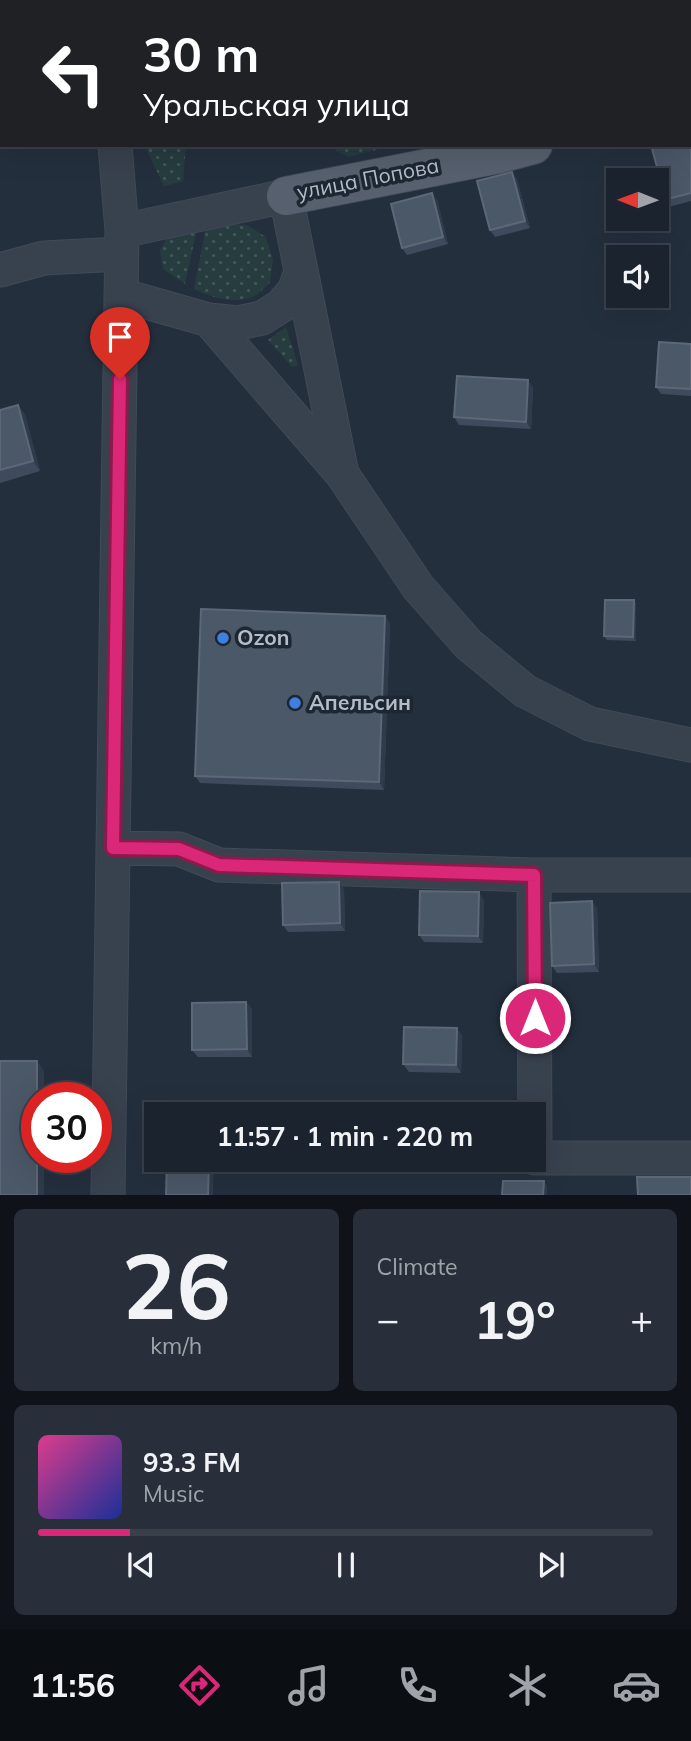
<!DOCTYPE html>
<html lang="en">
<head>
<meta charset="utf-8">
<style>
	:root { --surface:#1b232e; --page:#282f3a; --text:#f1f3f6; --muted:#a0a4aa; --line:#39404a; --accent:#db2777 }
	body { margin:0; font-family:Mulish,sans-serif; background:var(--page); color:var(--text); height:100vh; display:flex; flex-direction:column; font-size:26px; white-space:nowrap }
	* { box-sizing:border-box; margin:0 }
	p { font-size:23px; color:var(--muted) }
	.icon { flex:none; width:38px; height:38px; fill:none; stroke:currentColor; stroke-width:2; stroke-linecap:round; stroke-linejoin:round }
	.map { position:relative; height:1195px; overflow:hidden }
	.panel { display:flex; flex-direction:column; gap:14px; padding:14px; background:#0f1319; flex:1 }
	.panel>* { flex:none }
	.hud { position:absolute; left:0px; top:0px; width:691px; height:147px; box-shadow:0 7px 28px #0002,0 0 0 2px var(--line); background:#202124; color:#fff; overflow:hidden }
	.needle { width:46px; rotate:271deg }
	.fabs { position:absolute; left:606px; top:168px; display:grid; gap:14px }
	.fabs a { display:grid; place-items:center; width:63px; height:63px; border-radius:0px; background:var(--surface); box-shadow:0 7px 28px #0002,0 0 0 2px var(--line); font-size:35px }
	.speed { position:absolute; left:21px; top:1082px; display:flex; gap:14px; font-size:35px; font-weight:700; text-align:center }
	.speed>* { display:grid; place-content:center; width:91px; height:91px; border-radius:50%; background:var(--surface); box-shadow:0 7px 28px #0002,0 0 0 2px var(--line); line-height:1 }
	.speed .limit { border:10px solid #d22; background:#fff; color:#111 }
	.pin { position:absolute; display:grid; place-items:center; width:60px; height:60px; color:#fff; margin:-72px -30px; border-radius:50% 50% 50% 0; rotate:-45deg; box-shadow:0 0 7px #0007 }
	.pin .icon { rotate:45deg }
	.me { position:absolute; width:77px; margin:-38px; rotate:0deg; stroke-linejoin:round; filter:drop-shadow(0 0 5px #0008) }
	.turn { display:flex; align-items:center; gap:24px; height:147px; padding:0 28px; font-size:32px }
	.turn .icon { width:91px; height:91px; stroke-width:2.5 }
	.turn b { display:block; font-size:49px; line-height:60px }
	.big { font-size:52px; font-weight:700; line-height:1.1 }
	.panel .widget { flex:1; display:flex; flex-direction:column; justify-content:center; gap:10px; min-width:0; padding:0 24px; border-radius:10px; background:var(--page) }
	.panel .dial { align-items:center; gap:0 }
	.dial b { font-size:91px; line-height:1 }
	.song { display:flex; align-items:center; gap:21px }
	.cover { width:84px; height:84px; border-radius:10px; background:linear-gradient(135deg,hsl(330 70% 55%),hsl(230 70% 35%)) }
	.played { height:7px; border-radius:4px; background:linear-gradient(90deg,var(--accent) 15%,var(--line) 15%) }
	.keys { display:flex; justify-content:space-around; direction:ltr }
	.heat { display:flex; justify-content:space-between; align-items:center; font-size:38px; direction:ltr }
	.panel .tiles { flex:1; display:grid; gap:14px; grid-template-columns:1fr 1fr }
	.widget:last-child { grid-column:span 2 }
	.trip { position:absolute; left:144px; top:1102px; width:402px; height:70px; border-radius:0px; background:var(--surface); box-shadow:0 7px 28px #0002,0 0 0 2px var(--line); font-weight:700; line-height:70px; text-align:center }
	.tabs { display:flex; height:112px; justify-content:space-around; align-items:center; background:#0b0e12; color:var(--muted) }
	.tabs .icon { width:49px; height:49px }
	.tabs .active { color:var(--accent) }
	.tabs b { font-size:32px; color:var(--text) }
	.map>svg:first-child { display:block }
	.grass { fill:url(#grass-dots) }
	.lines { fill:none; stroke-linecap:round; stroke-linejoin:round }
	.minor-casing { stroke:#414a57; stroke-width:35 }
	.major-casing { stroke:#414a57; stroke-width:40 }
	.minor { stroke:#38414e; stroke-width:33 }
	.major { stroke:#56606e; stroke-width:38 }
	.wall { fill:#3f4b5c }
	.shaded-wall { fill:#2f3b4b }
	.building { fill:#4b5868; stroke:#5c6777; stroke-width:2 }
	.route-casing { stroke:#8e194d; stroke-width:18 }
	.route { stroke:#db2777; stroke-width:12 }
	.shop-dot { fill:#3f7fe0; stroke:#1d2633; stroke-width:2.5 }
	.labels { text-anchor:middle; stroke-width:7; stroke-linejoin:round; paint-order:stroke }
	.street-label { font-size:21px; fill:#b4bcc9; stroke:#1d2633 }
	.poi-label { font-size:21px; font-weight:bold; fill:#b4bcc9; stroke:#1d2633; text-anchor:start }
</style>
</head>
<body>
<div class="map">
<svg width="691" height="1195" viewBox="0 0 691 1195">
	<defs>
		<pattern id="grass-dots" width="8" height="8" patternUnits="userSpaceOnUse" patternTransform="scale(1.75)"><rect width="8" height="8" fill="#263c3f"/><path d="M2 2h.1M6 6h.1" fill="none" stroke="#435659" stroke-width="1.8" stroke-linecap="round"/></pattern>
	</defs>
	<rect width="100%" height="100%" fill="#242f3e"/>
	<path class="grass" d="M 144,145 L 186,145 L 183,181 L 164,186 Z
		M 334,145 L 395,145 L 349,157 L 336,151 Z
		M 227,224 L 247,225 L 266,237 L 273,260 L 270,282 C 265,287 258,295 252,297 C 233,305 211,297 194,289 L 206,227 Z
		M 197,229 L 185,284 L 163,269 L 160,250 L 167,238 Z
		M 286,327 L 298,365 L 292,367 L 268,340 Z"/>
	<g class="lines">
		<defs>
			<path id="minor" d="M 80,0 L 81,2
				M 115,145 L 122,231
				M 0,270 L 44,258 L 121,254
				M 121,295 L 209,320 L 238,323 L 262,318 L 281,306 L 294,291 L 301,272
				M 209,320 L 342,474 L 418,587 L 468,644 L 525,691 L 590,724 L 691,745
				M 113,848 L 179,849 L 219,865 L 534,875 L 691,875
				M 534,875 L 535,1158 L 691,1158
				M 108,1195 L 122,231 L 286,196 L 342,474"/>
			<path id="major" d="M 690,106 L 691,106
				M 286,196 L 499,154 L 533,145"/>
		</defs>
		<use href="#minor" class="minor-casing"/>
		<use href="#major" class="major-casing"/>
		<use href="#minor" class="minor"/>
		<use href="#major" class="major"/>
	</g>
	<path class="wall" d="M 691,130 L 691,201 L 658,210 L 656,208 L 657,167 Z
		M 517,179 L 530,228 L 495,237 L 490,230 Z
		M 437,200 L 448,244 L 407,255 L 402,248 Z
		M 691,344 L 691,396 L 661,394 L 656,387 Z
		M 533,387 L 531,429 L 459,425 L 454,417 Z
		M 18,405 L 25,415 L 40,471 L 0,483 L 0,410 Z
		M 634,600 L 636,604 L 636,641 L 607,640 L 604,636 Z
		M 385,616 L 390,623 L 384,790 L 200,783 L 195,776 Z
		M 344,889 L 345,931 L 288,932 L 283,925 Z
		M 484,900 L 483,943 L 424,942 L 419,935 Z
		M 597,908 L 599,972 L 557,973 L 552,966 Z
		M 246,1002 L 252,1009 L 252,1057 L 198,1057 L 192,1050 Z
		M 462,1035 L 461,1073 L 409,1072 L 403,1064 Z"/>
	<path class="shaded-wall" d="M 512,172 L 517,179 L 530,228 L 525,221 Z
		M 432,193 L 437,200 L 448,244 L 443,237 Z
		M 528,380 L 533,387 L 531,429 L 526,422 Z
		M 18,405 L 25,415 L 40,471 L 33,461 Z
		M 634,600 L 636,604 L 636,641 L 633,637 Z
		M 385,616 L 390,623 L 384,790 L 379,782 Z
		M 339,882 L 344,889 L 345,931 L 340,923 Z
		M 479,892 L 484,900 L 483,943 L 478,936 Z
		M 592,901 L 597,908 L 599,972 L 594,964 Z
		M 246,1002 L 252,1009 L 252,1057 L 247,1049 Z
		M 457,1028 L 462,1035 L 461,1073 L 456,1065 Z
		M 37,1061 L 44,1071 L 44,1097 L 37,1097 Z
		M 37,1157 L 44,1157 L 44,1195 L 37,1195 Z
		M 209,1160 L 214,1160 L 213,1195 L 208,1195 Z
		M 544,1181 L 547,1186 L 547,1195 L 543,1195 Z"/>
	<path class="building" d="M 310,0 L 370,0 L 371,2 L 310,2 Z
		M 691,130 L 691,193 L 656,202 L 656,180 L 646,180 L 644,171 L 657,167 L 651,145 L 690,145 L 690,131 Z
		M 512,172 L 525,221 L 490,230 L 477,181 Z
		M 432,193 L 443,237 L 402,248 L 391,204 Z
		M 659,342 L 691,344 L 691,389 L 656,387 Z
		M 457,376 L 528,380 L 526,422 L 454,417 Z
		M 18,405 L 33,461 L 0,470 L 0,410 Z
		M 605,600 L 634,600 L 633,637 L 604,636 Z
		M 201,609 L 385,616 L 379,782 L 195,776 Z
		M 339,882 L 340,923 L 283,925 L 282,883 Z
		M 420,891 L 479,892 L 478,936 L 419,935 Z
		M 592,901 L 594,964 L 552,966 L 550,903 Z
		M 246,1002 L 247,1049 L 192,1050 L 192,1003 Z
		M 404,1027 L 457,1028 L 456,1065 L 403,1064 Z
		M 0,1061 L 37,1061 L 37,1195 L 0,1195 Z
		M 167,1160 L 209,1160 L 208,1195 L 166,1195 Z
		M 637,1177 L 691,1177 L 691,1195 L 638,1195 Z
		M 503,1181 L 544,1181 L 543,1195 L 502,1195 Z"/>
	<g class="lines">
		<defs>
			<path id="route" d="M 120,379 L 113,848 L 179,849 L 219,865 L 534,875 L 535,1018"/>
		</defs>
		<use href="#route" class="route-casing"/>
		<use href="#route" class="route"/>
	</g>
	<g class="shop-dot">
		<circle cx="223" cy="638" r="7"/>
		<circle cx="295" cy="703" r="7"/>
	</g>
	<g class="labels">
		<g class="street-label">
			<text transform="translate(368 179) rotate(-11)" y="7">улица Попова</text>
		</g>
		<g class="poi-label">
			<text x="237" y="645">Ozon</text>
			<text x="309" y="710">Апельсин</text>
		</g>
	</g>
</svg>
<div class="fabs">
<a><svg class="needle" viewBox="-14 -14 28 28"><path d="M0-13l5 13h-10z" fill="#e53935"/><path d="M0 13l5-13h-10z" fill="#a0a4aa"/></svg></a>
<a><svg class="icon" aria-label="sound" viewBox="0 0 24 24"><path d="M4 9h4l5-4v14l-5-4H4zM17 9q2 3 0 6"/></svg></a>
</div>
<div class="speed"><div class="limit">30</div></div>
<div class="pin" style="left:120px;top:379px;background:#d93025"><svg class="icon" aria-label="arrive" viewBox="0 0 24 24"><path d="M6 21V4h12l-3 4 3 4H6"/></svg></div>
<svg class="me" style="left:535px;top:1018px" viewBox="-20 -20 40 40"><circle r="17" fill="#db2777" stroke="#fff" stroke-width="3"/><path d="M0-11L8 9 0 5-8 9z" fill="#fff"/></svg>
<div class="trip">11:57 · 1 min · 220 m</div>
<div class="hud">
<div class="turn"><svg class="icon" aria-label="left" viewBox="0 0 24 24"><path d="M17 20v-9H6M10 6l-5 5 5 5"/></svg><div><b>30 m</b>Уральская улица</div></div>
</div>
</div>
<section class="panel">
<div class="tiles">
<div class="widget dial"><b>26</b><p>km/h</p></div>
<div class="widget"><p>Climate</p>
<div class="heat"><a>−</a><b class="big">19°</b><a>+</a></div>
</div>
<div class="widget">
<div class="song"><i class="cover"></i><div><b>93.3 FM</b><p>Music</p></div></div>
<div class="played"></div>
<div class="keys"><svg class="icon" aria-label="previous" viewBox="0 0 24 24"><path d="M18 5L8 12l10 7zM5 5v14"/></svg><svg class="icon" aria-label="pause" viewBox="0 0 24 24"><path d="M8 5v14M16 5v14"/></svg><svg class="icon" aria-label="next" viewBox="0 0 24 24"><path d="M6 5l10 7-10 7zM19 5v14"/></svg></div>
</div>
</div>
</section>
<nav class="tabs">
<b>11:56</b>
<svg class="icon active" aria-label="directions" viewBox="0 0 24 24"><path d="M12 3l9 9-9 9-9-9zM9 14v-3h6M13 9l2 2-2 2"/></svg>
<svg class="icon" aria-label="music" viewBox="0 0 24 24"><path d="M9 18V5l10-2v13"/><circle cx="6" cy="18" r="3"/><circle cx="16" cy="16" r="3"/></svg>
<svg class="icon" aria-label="phone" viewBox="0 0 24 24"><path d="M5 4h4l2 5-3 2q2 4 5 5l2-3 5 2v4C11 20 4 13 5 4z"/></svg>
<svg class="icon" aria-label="climate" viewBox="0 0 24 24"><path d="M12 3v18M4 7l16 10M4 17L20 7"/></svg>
<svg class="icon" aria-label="car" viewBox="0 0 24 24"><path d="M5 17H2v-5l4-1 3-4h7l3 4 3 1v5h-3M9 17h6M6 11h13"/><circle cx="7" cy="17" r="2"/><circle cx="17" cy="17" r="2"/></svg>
</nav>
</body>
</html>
